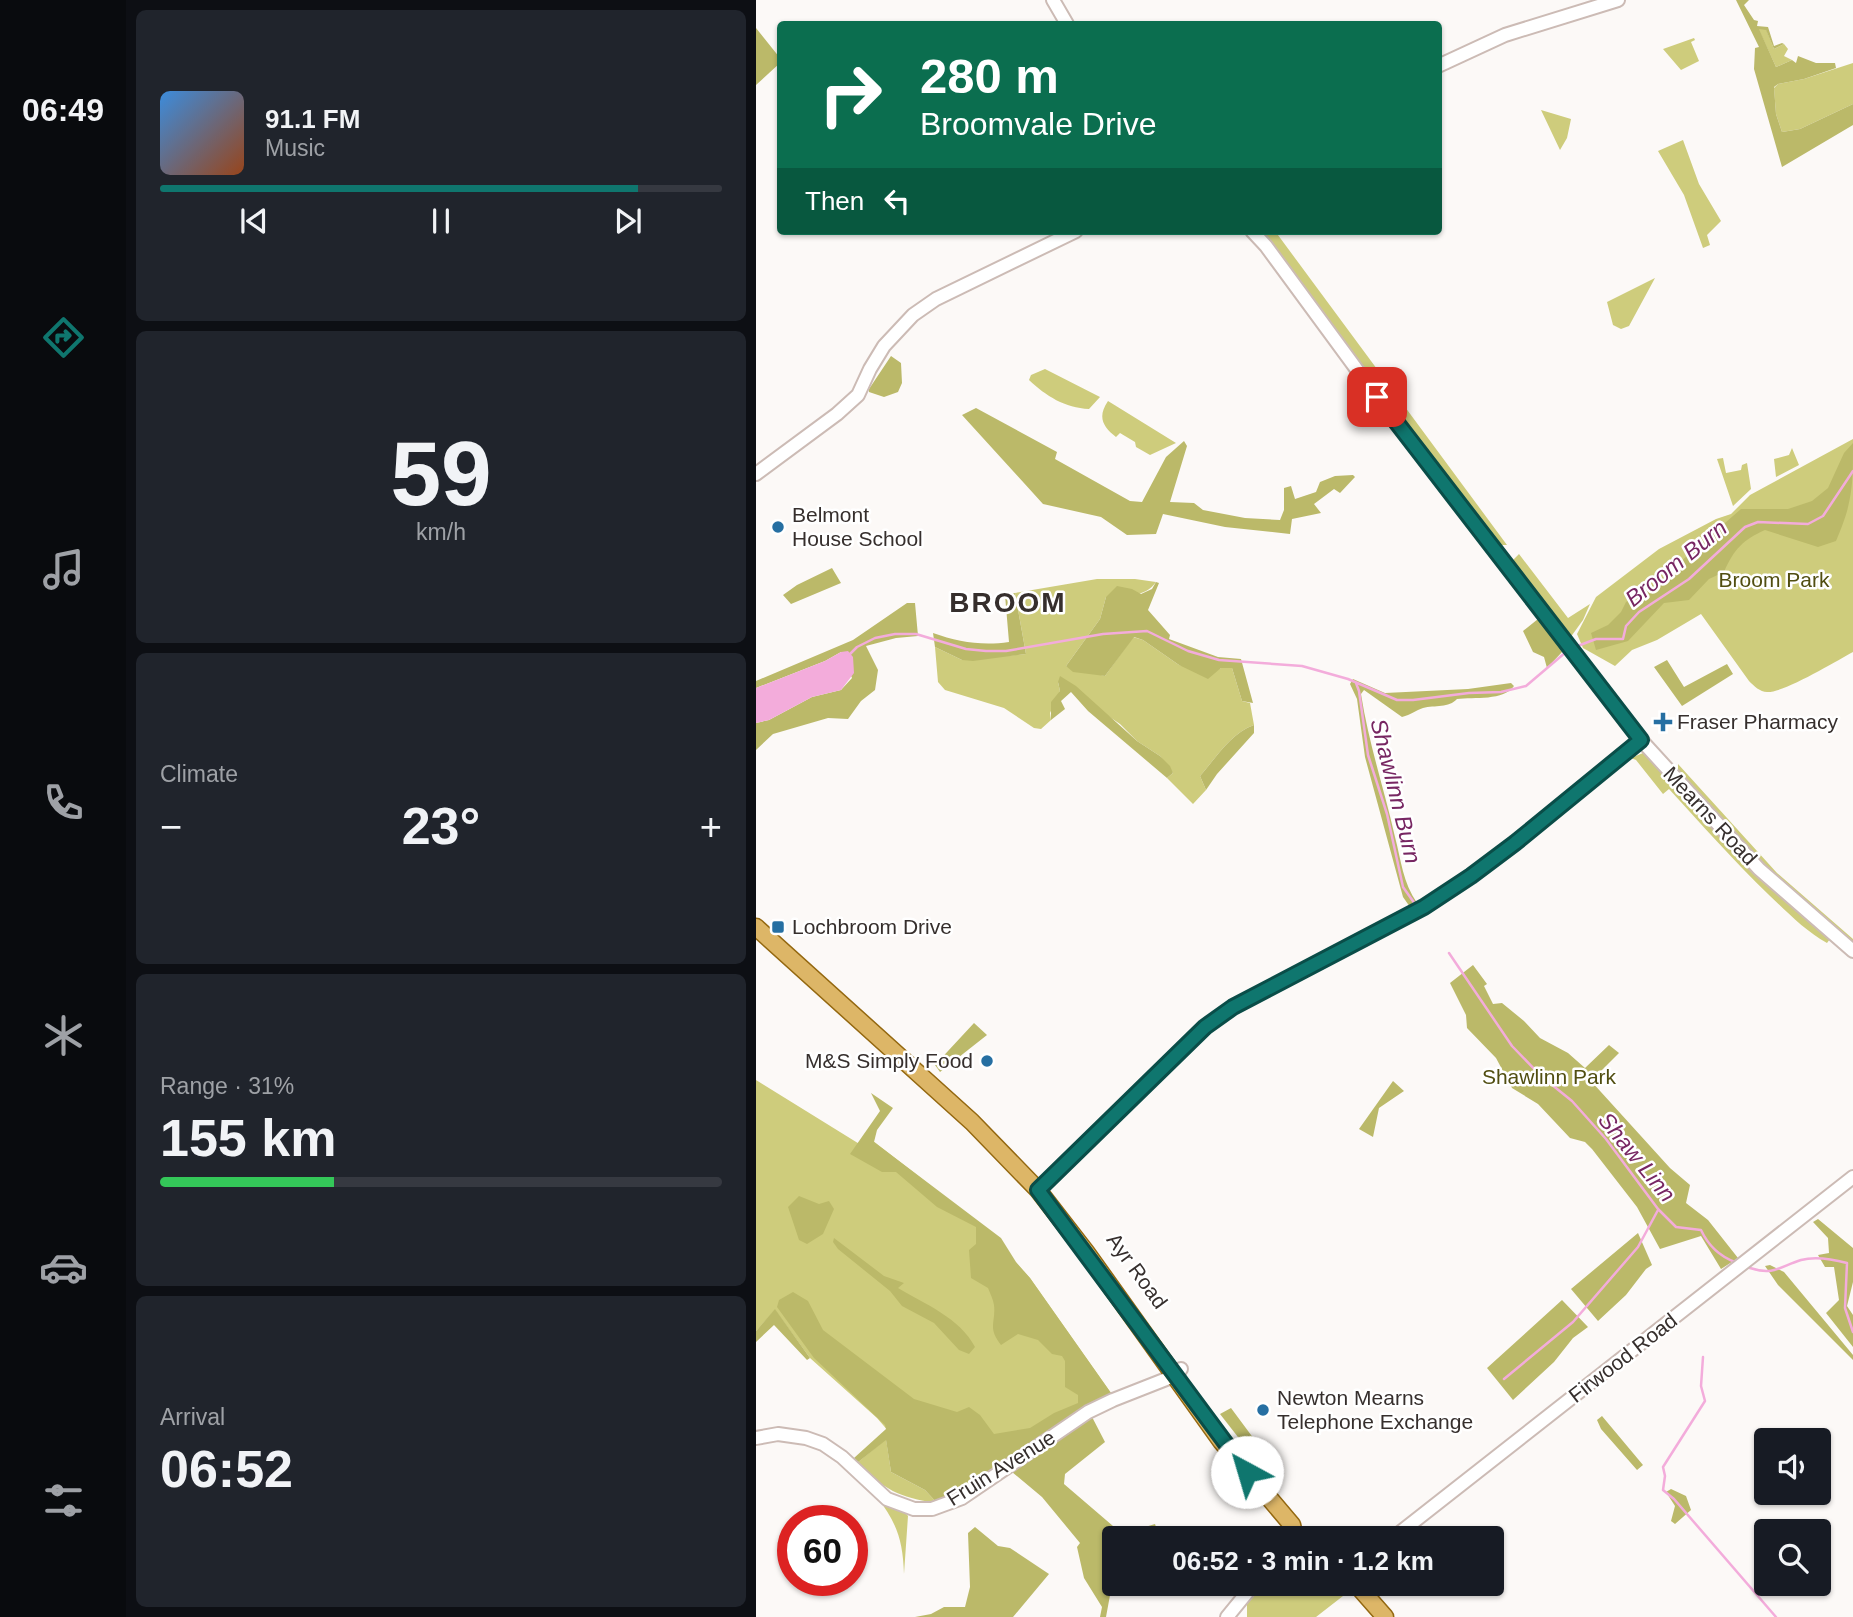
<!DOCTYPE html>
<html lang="en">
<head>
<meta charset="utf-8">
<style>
	:root { --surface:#171b24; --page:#20242c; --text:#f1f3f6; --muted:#9ea1a6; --line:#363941; --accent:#0f766e }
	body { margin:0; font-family:Arial,sans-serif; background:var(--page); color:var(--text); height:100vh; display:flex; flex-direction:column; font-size:26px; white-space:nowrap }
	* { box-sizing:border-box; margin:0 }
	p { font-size:23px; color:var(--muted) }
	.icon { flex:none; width:38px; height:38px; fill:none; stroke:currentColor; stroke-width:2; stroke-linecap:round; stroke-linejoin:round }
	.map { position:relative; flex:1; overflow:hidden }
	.panel { display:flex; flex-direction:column; gap:10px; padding:10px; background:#0d0f14; width:630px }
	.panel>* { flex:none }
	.top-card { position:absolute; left:21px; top:21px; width:665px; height:214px; border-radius:7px; box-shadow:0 2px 5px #0004; background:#0b6e4f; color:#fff; overflow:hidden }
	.buttons { position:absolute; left:998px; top:1428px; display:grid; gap:14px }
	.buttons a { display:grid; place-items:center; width:77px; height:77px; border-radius:7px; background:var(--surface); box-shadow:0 2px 5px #0004; font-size:35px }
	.speed { position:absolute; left:21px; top:1505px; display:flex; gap:14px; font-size:35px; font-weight:700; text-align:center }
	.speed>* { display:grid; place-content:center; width:91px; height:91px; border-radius:50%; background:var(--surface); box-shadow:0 2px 5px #0004; line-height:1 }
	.speed .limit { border:10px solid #d22; background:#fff; color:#111 }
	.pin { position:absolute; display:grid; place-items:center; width:60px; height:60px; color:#fff; margin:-30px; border-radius:14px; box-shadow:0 4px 10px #0006 }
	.me { position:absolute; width:77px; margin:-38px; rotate:321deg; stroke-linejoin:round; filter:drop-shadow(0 0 5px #0008) }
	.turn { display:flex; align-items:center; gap:24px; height:147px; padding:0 28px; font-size:32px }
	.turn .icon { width:91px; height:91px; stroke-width:2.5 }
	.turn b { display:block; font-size:49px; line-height:60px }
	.then { display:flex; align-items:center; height:66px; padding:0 28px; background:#0003; gap:14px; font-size:26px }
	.big { font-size:52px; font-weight:700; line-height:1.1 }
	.panel .card { flex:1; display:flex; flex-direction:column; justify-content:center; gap:10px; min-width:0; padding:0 24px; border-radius:10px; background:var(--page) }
	.panel .dial { align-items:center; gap:0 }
	.dial b { font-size:91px; line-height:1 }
	.song { display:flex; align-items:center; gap:21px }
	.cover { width:84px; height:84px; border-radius:10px; background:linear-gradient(135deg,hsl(210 70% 55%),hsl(20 70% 35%)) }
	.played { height:7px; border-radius:4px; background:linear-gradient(90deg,var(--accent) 85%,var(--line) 85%) }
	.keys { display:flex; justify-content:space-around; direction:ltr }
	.heat { display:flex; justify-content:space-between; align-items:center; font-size:38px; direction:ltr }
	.charge { height:10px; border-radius:5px; background:linear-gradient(90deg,#34c759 31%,var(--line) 0) }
	.trip { position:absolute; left:346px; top:1526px; width:402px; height:70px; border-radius:7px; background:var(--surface); box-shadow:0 2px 5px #0004; font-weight:700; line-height:70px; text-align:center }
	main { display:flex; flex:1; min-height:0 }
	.tabs { display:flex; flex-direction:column; width:126px; justify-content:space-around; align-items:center; background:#090b0e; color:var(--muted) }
	.tabs .icon { width:49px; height:49px }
	.tabs .current { color:var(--accent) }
	.tabs b { font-size:32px; color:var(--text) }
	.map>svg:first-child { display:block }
	.green { fill:#cecc7c }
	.forest { fill:#bbb969 }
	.water { fill:#f3acdb }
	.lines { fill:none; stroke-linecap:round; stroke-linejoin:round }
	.stream { stroke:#f3acdb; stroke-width:2.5 }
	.minor-casing { stroke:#ccbbb5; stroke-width:16 }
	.major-casing { stroke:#946810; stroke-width:19 }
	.minor { stroke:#fff; stroke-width:12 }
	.major { stroke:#ddb667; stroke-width:16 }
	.route-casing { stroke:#0a4d48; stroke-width:18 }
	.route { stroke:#0f766e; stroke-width:12 }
	.poi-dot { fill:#266fa2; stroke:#fff; stroke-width:2.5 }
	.labels { text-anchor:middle; stroke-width:5; stroke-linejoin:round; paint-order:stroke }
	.poi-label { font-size:21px; fill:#362f2d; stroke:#fff; text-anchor:start }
	.park-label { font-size:21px; fill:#514e11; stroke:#fff }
	.street-label { font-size:21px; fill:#362f2d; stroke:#fff }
	.water-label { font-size:23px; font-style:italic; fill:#772662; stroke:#fff }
	.district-label { font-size:28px; font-weight:bold; letter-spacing:2px; fill:#362f2d; stroke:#fff }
</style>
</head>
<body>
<main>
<nav class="tabs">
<b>06:49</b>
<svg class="icon current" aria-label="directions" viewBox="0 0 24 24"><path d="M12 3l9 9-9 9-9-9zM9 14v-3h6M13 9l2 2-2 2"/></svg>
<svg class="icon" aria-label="music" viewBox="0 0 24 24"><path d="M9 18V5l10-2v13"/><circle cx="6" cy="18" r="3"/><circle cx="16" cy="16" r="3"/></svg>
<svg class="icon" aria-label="phone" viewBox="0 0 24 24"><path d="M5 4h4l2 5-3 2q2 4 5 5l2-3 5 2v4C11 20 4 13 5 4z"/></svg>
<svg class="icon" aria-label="climate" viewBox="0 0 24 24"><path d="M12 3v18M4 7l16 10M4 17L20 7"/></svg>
<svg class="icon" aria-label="car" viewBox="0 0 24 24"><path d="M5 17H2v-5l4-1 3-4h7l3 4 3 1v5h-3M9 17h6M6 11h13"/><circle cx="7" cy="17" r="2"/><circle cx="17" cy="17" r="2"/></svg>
<svg class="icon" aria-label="filters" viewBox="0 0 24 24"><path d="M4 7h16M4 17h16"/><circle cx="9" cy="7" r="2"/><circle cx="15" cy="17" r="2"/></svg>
</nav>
<section class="panel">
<div class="card">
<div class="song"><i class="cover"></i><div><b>91.1 FM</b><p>Music</p></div></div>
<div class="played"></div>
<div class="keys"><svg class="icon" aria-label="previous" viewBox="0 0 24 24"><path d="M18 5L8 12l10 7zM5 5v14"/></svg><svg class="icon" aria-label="pause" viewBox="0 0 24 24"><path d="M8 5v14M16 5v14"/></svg><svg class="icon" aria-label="next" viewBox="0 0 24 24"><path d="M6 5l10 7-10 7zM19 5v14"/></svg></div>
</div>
<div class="card dial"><b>59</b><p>km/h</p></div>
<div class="card"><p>Climate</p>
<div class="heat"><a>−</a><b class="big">23°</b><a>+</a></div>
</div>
<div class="card"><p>Range · 31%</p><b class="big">155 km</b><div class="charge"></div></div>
<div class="card"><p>Arrival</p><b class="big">06:52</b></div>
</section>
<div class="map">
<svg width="1097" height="1617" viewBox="0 0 1097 1617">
	<rect width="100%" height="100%" fill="#fcf9f7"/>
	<path class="green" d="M 1002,28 L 1010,29 L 1018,49 L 1028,44 L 1032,49 L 1028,56 L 1036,60 L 1020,67 Z
		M 938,38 L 939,40 L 935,42 L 943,61 L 925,70 L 907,49 Z
		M 1097,63 L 1097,104 L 1044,129 L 1026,132 L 1020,114 L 1018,88 L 1022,84 L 1048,79 Z
		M 785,110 L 815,119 L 811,138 L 804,150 Z
		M 927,140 L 943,184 L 965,221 L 951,235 L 954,245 L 947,248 L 928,195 L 902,151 Z
		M 506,231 L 519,231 L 751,545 L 742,545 L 721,520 L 516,247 Z
		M 899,278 L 873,326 L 865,329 L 857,325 L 851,302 Z
		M 289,369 L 344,397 L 333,409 C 309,408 290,396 273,380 L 275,375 Z
		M 352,401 L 420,443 L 394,455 L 380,447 L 379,442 L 364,433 L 360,437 C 347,427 341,417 352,401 Z
		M 1097,439 L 1097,652 C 1080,661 1028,693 1011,692 C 1004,692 998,686 993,681 L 945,614 L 901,640 L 876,650 L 859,666 L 827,648 L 821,634 L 840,597 L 903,549 L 960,519 L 975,514 L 994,495 Z
		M 1036,448 L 1043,465 L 1020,477 L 1018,459 L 1033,455 Z
		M 967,458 L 970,473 L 985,470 L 986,465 L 991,463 L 995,489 L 977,506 L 961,459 Z
		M 763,554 L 812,618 L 834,604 L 827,620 L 814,638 L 758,567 L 756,561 Z
		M 341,579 L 379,579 L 400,582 C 389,598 368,596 350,597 L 344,619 L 310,666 L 349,676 L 377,637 L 387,640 L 423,665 L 460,671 L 465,668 L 476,668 L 486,701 L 494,703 L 498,725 C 475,733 459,759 444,776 L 450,790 L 437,804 L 411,778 L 417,773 L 404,756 L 381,741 L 364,724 L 302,682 L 304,691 L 294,713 L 295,720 L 285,729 L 278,728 L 248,708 L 189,690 L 182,682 L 179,647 L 206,660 L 270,654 L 259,593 Z
		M 887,753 L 892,754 L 951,822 L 1002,875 L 1074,939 L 1071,943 C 1049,931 1031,912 1013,895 C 978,861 946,825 913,789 L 907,794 L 880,760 L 875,758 Z
		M 922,764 L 1021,873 L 1097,939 L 1097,945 L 1004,862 L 922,773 Z
		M 0,1080 L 105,1145 L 112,1137 L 224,1224 L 274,1278 L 355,1393 L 191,1499 L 121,1418 L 54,1358 L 19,1310 L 0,1331 Z
		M 130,1439 L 135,1472 L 169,1490 L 181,1503 C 141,1497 130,1490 101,1463 Z
		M 121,1497 L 148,1511 L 152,1516 L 148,1574 C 147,1541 141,1523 121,1497 Z
		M 509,1584 L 575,1584 L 587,1596 L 560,1617 L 491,1617 L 491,1604 Z"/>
	<path class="forest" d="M 980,0 L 993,0 L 988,5 L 998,20 L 1002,21 L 1001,26 L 1012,27 L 1018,46 L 1026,43 L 1028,44 L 1018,49 L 1010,30 L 1003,29 L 1020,67 L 1036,60 L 1040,63 L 1042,56 L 1060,63 L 1079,63 L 1080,68 L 1048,79 L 1022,84 L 1018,87 L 1020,114 L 1026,132 L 1044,129 L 1097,104 L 1097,125 L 1026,167 L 998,69 L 999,48 L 1003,47 Z
		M 0,28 L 24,58 L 24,63 L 0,85 Z
		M 135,356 L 145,363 L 146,383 L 142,392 L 128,397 L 113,392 L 113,389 Z
		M 220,408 L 301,452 L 299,459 L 374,501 L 386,502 L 410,457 L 428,441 L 431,446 L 414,502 L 438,503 L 447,510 L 489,518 L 524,520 L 528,510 L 528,488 L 535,486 L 539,499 L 560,492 L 564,482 L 579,476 L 597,475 L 599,477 L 584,493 L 578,489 L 558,504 L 565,513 L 536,519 L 534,534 L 469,527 L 407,514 L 400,534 L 371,535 L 345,517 L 287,504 L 206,415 Z
		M 1097,443 C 1097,485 1097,502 1080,541 L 1062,547 L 1009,530 C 987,540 978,549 968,572 L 953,579 L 933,600 L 908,603 L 872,641 L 840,650 L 835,633 L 852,625 L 865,612 L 870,602 L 900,583 L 985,509 L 1032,509 L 1056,501 L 1072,488 L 1088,453 Z
		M 76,568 L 85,583 L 35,604 L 27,595 L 41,585 Z
		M 400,582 L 403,583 L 392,610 L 414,635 L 413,639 L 462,657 L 485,659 L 497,703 L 486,701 L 476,668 L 465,668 L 452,679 L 423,665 L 387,640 L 378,637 L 349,676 L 317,672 L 310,666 L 344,619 L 350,597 L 361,586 L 376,589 L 385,594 L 396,589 Z
		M 259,593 L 270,654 L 217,661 L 206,660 L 179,647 L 177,633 C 202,642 226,646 253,642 L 249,595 Z
		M 151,603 L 159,603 L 162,636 L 140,638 L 110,646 L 122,670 L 119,690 L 105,701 L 92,719 L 72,718 L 17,734 L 0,750 L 0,723 L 13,720 L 56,697 L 85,690 L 96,678 L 85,652 L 69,661 L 0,688 L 0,681 L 97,640 Z
		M 782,619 L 807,651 L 791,668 L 788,657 L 777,652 L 767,631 Z
		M 911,660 L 928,687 L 971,664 L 977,674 L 926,706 L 898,667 Z
		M 304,676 L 320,686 L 381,741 L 404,756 L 414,766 L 417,773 L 411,778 L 332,711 L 315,692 L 305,701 L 309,709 L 295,720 L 295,702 L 304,691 L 302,682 Z
		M 597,679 L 629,693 L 712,689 L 755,683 L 758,686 C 748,701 718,697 701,699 C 693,708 679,705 667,708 C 660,710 655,715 646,717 L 608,690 L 605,694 C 613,745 628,788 639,837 C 645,860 647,883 661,903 L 654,907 L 647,897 L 609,757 L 601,699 L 594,684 Z
		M 498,725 L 498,733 L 461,774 L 450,790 L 444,776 C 459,759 475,733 498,725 Z
		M 717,965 L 731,984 L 728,986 L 737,1004 L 746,1003 L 768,1021 L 784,1038 L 812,1053 L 829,1068 L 853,1045 L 863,1053 L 835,1081 L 914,1168 L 934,1185 L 930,1203 L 952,1220 L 982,1258 L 965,1269 L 945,1236 L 904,1249 L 881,1207 L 836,1149 L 829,1142 L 814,1138 L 782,1104 L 756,1088 L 740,1058 L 711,1028 L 710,1015 L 694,983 Z
		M 218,1023 L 231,1035 L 184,1072 L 179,1065 Z
		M 637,1081 L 648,1091 L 623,1108 L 617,1137 L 603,1129 Z
		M 115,1093 L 137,1108 L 121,1130 L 118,1142 L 245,1238 L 260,1262 L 274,1278 L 355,1393 L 191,1499 L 181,1503 L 169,1490 L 135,1472 L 130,1440 L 101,1463 L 98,1458 L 130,1429 L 129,1425 L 58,1358 L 21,1307 L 23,1300 L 37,1292 L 52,1301 L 67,1330 L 158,1399 L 201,1412 L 213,1407 L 224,1415 L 238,1434 L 274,1428 L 298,1413 L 322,1403 L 322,1395 L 309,1387 L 309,1361 L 306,1356 L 296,1354 L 282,1340 L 262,1334 L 245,1345 C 231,1327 240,1323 238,1305 C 237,1299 234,1293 232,1288 L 215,1278 L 213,1250 L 220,1244 L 220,1227 L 181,1207 L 140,1172 L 126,1172 L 94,1154 L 124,1111 Z
		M 43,1196 L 63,1204 L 73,1201 L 78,1209 L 67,1234 L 51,1244 L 43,1240 L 32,1207 Z
		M 1062,1219 L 1097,1248 L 1097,1282 L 1091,1306 L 1097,1315 L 1097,1347 L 1070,1313 L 1083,1300 L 1078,1267 L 1069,1267 L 1062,1255 L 1073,1253 L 1072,1238 L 1057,1222 Z
		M 882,1233 L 896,1265 L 890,1269 L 870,1295 L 842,1321 L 815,1289 Z
		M 78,1238 L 128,1276 L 148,1283 L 142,1288 C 169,1304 204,1318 219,1347 L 213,1354 L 203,1350 L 178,1323 L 146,1306 L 134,1291 L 82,1249 L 77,1242 Z
		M 1014,1265 L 1028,1272 L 1097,1355 L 1097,1360 L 1022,1285 L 1009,1266 Z
		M 806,1300 L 832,1327 L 817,1338 L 798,1362 L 757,1400 L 731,1368 Z
		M 19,1309 L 54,1358 L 51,1360 L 18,1325 L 0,1342 L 0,1331 Z
		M 475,1408 L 498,1439 L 489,1446 L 464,1414 Z
		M 335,1415 L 349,1442 L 309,1474 L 308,1484 L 364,1532 L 376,1531 L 399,1524 L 401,1530 L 387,1538 L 359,1538 L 359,1568 L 350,1617 L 344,1617 L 346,1607 L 328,1578 L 321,1547 L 324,1543 L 286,1497 L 256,1472 Z
		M 846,1416 L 887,1465 L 881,1470 L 845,1429 L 841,1420 Z
		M 915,1489 L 930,1496 L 935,1510 L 919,1524 L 915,1521 L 919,1506 L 910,1492 Z
		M 219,1527 L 242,1546 L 254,1548 L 293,1574 L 257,1617 L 159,1617 L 175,1614 L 188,1607 L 209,1607 L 214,1587 L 212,1533 Z"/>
	<path class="water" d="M 92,651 L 97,657 L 98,673 L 85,690 L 56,697 L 13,720 L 0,723 L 0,688 L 69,661 L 85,652 Z"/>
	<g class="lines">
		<path class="stream" d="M 819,647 L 840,639 L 867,639 L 870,626 L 883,612 L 933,579 L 989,527 L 1002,522 L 1052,524 L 1067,516 L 1097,471
			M 93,655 L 101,647 L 119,638 L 139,634 L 160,634 L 210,649 L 230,651 L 250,651 L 347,634 L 391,631 L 432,651 L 463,660 L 546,666 L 592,679 L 641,700 L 657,700 L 713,693 L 745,692 L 770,686 L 810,652
			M 600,683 L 603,691 L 612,755 L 631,814 L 647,887 L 659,904
			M 693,953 L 756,1046 L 785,1076 L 816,1101 L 850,1139 L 902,1209 L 920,1227 L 945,1230 C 952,1245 963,1256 979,1262
			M 994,1268 C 1018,1276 1025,1266 1045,1260 C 1060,1256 1076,1259 1091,1263 L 1089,1308 L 1097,1332
			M 947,1357 L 945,1386 L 949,1401 L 907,1467 L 909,1476 L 907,1490 L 918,1499 L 1020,1617
			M 748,1379 L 817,1322 L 882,1247 L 902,1210"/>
		<defs>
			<path id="minor" d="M 297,0 L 311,24
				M 682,66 L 749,35 L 862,0
				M 496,231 L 510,246 L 621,397 L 885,740 L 1003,869 L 1097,951
				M 0,474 L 81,414 L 102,395 L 114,369 L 128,346 L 157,315 L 180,299 L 320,231
				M 282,1190 L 449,1027 L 477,1007 L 668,907 L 715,876 L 759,843 L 885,740
				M 0,1438 L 22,1434 L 50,1438 L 67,1444 L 86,1457 L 131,1499 L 158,1509 L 176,1509 L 206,1498 L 332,1412 L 357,1400 L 418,1376 L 425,1369
				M 637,1538 L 1097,1177
				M 471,1617 L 498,1584"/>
			<path id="major" d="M 0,927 L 216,1122 L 282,1190 L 330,1252 L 465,1441 L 536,1525 L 539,1538
				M 600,1584 L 629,1617"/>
		</defs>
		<use href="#minor" class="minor-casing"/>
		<use href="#major" class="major-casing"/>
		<use href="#minor" class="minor"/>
		<use href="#major" class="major"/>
	</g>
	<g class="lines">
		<defs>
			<path id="route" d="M 491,1472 L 282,1190 L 449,1027 L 477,1007 L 668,907 L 715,876 L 759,843 L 885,740 L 621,397"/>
		</defs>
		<use href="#route" class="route-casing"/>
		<use href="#route" class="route"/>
	</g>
	<g class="poi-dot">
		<circle cx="22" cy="527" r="7"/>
		<path d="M903.5 711.5h7v7h7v7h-7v7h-7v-7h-7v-7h7z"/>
		<rect x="15" y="920" width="14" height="14" rx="3.5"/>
		<circle cx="231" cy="1061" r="7"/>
		<circle cx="507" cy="1410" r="7"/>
	</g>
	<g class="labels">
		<g class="poi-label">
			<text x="36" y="522">Belmont<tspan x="36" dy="24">House School</tspan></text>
			<text x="921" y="729">Fraser Pharmacy</text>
			<text x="36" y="934">Lochbroom Drive</text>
			<text x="217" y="1068" text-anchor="end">M&amp;S Simply Food</text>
			<text x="521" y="1405">Newton Mearns<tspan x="521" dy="24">Telephone Exchange</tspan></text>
		</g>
		<g class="park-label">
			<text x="1018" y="587">Broom Park</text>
			<text x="793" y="1084">Shawlinn Park</text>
		</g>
		<g class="street-label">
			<text transform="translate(954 816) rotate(47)" y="7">Mearns Road</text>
			<text transform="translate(381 1271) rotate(54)" y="7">Ayr Road</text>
			<text transform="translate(867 1358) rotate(-38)" y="7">Firwood Road</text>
			<text transform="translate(245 1468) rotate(-32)" y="7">Fruin Avenue</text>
		</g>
		<g class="water-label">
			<text transform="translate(920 563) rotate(-39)" y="8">Broom Burn</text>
			<text transform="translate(640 791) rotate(76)" y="8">Shawlinn Burn</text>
			<text transform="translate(881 1157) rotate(51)" y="8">Shaw Linn</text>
		</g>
		<g class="district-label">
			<text x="252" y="612">BROOM</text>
		</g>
	</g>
</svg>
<div class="buttons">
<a><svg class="icon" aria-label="sound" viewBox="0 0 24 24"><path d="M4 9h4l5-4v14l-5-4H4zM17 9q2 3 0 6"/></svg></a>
<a><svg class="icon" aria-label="search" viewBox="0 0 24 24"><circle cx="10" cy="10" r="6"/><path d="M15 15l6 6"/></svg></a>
</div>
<div class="speed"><div class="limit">60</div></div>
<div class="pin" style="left:621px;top:397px;background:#d93025"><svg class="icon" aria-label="arrive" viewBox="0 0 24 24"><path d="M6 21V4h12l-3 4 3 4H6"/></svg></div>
<svg class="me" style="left:491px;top:1472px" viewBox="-20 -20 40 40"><circle r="19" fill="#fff"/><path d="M0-13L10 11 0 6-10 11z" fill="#0f766e"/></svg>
<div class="trip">06:52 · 3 min · 1.2 km</div>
<div class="top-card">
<div class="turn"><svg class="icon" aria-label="right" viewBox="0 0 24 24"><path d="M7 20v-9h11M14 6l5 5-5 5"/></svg><div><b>280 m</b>Broomvale Drive</div></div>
<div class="then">Then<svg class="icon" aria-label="left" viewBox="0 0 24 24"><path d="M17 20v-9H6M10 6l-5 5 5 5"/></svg></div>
</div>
</div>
</main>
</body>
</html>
